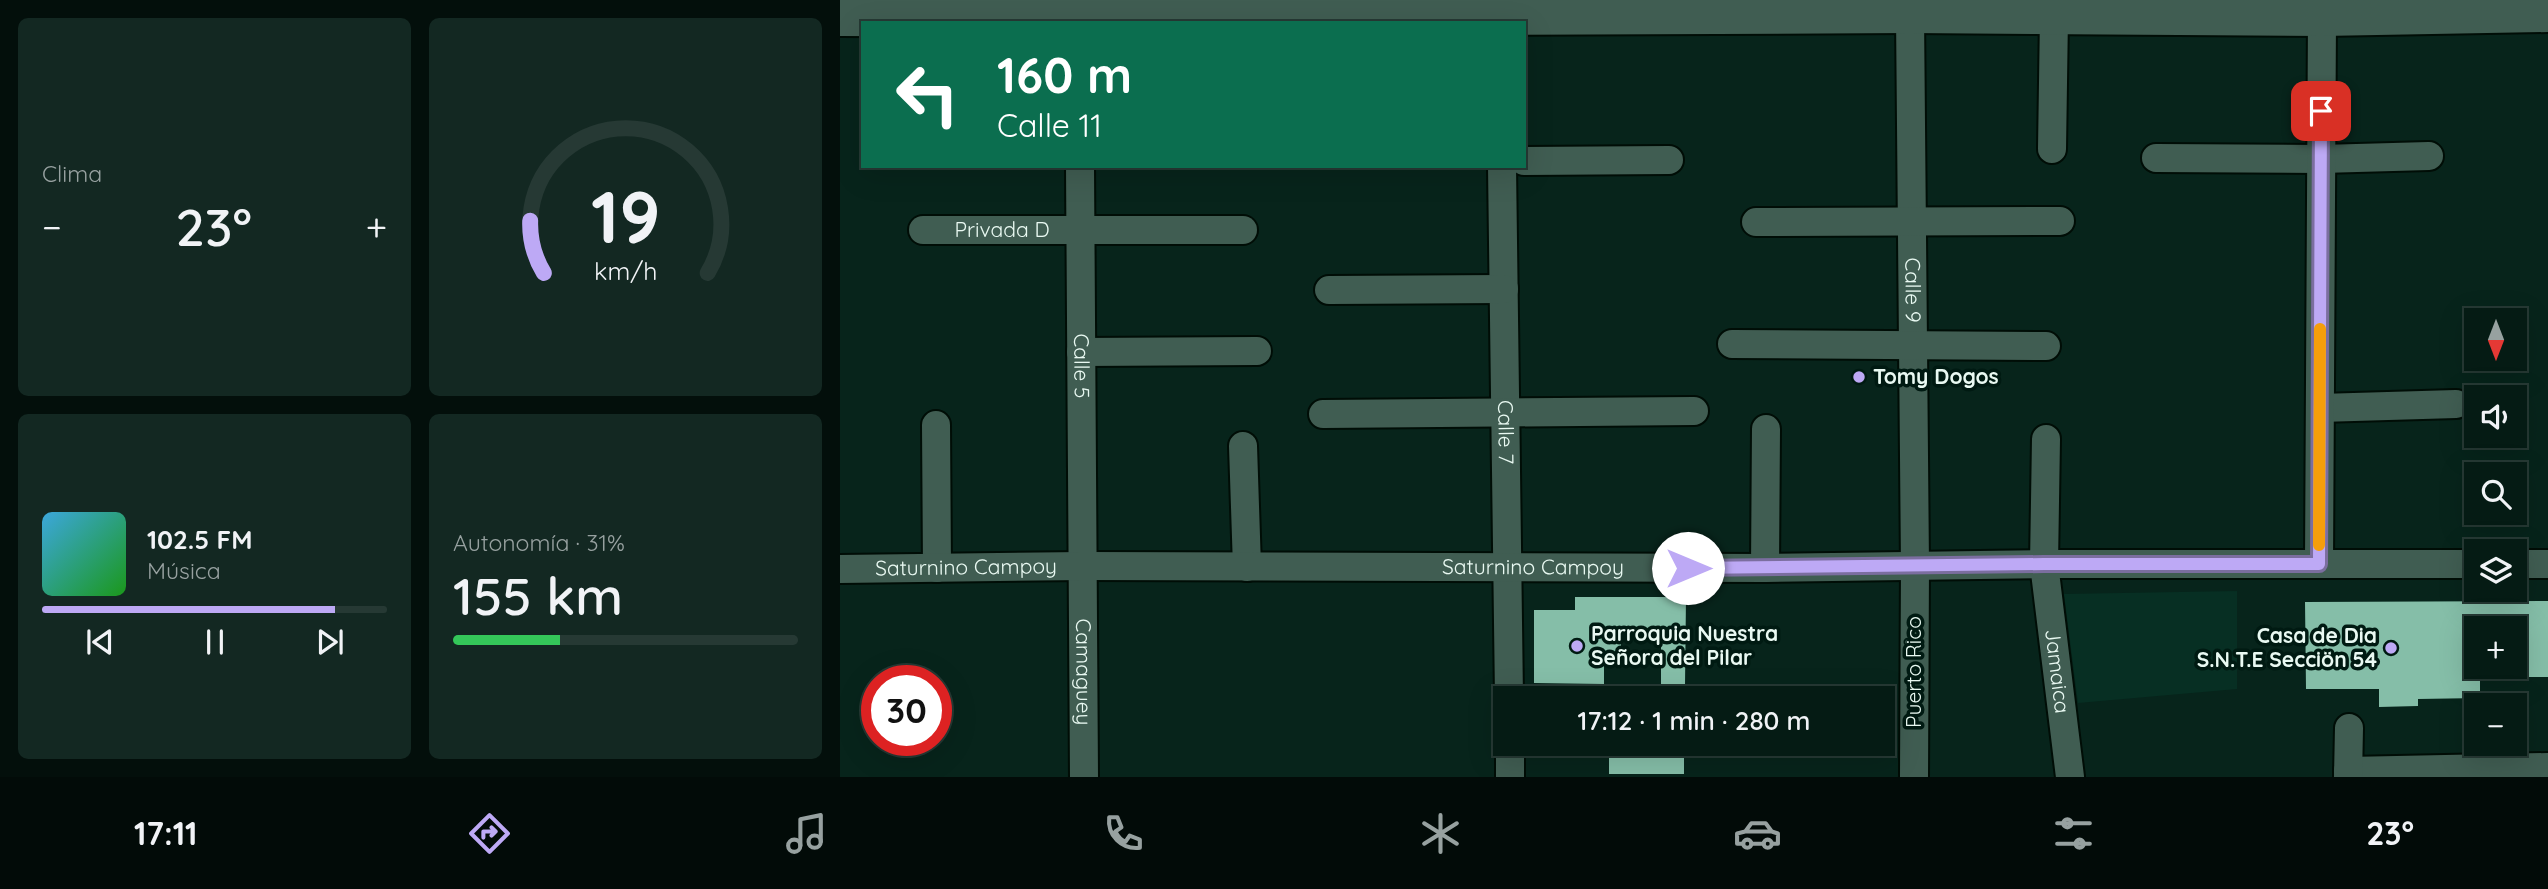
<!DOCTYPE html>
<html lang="es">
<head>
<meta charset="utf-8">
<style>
	:root { --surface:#051b14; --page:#132822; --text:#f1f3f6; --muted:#97a1a0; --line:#263934; --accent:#bda9f5 }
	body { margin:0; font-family:Quicksand,sans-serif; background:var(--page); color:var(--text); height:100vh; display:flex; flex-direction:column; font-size:26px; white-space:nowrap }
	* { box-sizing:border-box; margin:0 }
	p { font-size:23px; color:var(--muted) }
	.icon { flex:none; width:38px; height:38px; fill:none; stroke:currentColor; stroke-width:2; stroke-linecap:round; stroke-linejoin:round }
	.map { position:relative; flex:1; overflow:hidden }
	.drawer { display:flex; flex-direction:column; gap:18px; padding:18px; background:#030f0b; width:840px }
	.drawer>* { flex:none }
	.banner { position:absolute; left:21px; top:21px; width:665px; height:147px; border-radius:0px; box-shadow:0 7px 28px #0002,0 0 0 2px var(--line); background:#0b6e4f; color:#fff; overflow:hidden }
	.needle { width:46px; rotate:180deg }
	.controls { position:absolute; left:1624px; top:308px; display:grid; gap:14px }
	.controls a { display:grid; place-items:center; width:63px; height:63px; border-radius:0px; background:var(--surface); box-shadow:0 7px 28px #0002,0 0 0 2px var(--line); font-size:35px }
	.speed { position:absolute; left:21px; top:665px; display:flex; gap:14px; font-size:35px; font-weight:700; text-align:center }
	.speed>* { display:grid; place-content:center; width:91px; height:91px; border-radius:50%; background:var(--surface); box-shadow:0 7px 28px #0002,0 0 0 2px var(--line); line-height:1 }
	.speed .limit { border:10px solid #d22; background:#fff; color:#111 }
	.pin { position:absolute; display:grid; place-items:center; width:60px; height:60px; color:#fff; margin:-30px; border-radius:14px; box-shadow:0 4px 10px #0006 }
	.me { position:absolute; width:77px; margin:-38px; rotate:90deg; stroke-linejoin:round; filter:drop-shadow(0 0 5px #0008) }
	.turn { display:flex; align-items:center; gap:24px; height:147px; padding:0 21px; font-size:32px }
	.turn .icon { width:91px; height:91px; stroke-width:2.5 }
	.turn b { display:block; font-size:49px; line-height:60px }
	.big { font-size:52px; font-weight:600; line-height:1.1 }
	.drawer .tile { flex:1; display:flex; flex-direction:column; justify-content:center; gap:10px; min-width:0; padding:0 24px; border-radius:10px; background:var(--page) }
	.drawer .dial { align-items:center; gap:0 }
	.dial svg { height:182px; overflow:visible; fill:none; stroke:var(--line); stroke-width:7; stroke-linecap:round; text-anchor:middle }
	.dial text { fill:var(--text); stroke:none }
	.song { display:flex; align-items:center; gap:21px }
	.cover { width:84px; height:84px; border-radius:10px; background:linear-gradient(135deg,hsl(200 70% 55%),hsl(120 70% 35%)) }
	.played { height:7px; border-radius:4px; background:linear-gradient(90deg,var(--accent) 85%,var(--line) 85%) }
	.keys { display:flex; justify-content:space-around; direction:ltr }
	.heat { display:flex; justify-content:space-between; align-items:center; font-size:38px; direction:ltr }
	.charge { height:10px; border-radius:5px; background:linear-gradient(90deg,#34c759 31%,var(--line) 0) }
	.drawer .tiles { flex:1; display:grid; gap:18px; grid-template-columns:repeat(2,1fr) }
	.trip { position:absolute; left:653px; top:686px; width:402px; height:70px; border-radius:0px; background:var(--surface); box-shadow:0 7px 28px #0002,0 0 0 2px var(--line); font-weight:600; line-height:70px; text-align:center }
	.tab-bar { display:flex; height:112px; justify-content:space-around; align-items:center; background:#020b08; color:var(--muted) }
	.tab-bar .icon { width:49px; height:49px }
	.tab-bar .selected { color:var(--accent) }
	.tab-bar b { font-size:32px; color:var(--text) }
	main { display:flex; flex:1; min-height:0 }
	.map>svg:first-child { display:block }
	.built { fill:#072f23 }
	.building { fill:#85bea8; fill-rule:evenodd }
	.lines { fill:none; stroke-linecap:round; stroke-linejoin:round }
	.street-casing { stroke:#000d06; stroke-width:32 }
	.secondary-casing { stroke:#000d06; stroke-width:42 }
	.street { stroke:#405d52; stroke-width:28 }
	.secondary { stroke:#405d52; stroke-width:38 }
	.route-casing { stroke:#7b6e9f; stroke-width:18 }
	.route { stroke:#bda9f5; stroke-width:12 }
	.slow { stroke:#f59e0b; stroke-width:12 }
	.poi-dot { fill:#bda9f5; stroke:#001a12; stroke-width:2.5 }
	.labels { text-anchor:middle; stroke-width:7; stroke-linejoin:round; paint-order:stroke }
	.street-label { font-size:21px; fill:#e9f9f2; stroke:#001a12 }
	.poi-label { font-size:21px; font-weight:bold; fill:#e9f9f2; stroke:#001a12; text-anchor:start }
</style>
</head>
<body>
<main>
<section class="drawer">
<div class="tiles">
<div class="tile"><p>Clima</p>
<div class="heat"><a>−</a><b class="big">23°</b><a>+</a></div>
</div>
<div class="tile dial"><svg viewBox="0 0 100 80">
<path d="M14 69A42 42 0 1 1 86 69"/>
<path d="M14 69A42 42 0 0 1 8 46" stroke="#bda9f5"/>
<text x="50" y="56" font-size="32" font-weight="700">19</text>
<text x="50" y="72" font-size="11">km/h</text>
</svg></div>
<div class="tile">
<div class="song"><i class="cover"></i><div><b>102.5 FM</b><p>Música</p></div></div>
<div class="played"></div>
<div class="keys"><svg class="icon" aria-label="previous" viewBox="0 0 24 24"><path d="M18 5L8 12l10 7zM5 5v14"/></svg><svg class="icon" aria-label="pause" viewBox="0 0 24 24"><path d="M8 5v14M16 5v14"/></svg><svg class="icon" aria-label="next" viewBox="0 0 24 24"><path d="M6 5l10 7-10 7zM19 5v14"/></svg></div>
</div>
<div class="tile"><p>Autonomía · 31%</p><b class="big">155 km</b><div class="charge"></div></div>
</div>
</section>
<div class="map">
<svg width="1708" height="777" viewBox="0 0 1708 777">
	<rect width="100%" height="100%" fill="#07241b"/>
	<path class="built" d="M 1397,591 L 1397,689 L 1238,703 L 1224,594 Z"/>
	<path class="building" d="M 735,597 L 846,597 L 845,685 L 821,685 L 821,639 L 781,639 L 781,652 L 764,652 L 764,684 L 694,683 L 694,610 L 735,610 Z
		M 1708,601 L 1708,677 L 1640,677 L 1640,698 L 1578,699 L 1578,706 L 1539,707 L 1539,689 L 1466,689 L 1465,602 ZM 1636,628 L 1675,628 L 1675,667 L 1636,667 Z
		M 769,744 L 844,744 L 844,774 L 769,774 Z"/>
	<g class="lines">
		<defs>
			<g id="street">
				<path id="s1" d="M 1070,14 L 1075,567 L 1074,777"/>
				<path d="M 1212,149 L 1214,16"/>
				<path d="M 1316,158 L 1481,159 L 1589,156"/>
				<path d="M 684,161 L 829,160"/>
				<path id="s2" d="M 240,166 L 244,777"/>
				<path id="s3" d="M 662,166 L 669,698"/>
				<path d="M 916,222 L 1220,221"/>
				<path id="s4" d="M 83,230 L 403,230"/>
				<path d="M 489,290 L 664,289"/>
				<path d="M 892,344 L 1206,346"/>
				<path d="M 241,352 L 417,351"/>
				<path d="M 1480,408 L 1616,404"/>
				<path d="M 483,414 L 854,411"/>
				<path d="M 96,425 L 97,568"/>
				<path id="s5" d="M 1206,439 L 1204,564 L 1230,777"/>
				<path d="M 403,446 L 407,567"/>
				<path d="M 1479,564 L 1482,17"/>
				<path d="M 1675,564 L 1708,564"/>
				<path d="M 925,568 L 926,429"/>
				<path id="s6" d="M 0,569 L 243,566 L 925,568 L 1204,564 L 1636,564"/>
				<path d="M 670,744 L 670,777"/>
				<path d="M 1508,771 L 1708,767"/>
				<path d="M 1508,777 L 1509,728"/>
			</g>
			<path id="secondary" d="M 0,17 L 239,18 L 1070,14 L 1482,17 L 1708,13"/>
		</defs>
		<use href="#street" class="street-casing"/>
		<use href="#secondary" class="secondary-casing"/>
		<use href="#street" class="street"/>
		<use href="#secondary" class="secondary"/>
	</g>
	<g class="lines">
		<defs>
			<path id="route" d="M 848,568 L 1204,564 L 1479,564 L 1481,111"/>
		</defs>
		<use href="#route" class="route-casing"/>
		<use href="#route" class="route"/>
		<path class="slow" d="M 1479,545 L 1480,329"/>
	</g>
	<g class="poi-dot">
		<circle cx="1019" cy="377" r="7"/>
		<circle cx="737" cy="646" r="7"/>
		<circle cx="1551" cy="648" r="7"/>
	</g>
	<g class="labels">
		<g class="street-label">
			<text dy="7" stroke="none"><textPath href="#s4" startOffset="79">Privada D</textPath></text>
			<text dy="7" stroke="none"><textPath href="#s1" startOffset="276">Calle 9</textPath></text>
			<text dy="7" stroke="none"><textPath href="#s2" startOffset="200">Calle 5</textPath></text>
			<text dy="7" stroke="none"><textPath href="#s3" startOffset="266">Calle 7</textPath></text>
			<text dy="7" stroke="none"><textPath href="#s6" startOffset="126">Saturnino Campoy</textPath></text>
			<text dy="7" stroke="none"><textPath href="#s6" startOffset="693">Saturnino Campoy</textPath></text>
			<text dy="7" stroke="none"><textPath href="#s5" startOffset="233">Jamaica</textPath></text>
			<text dy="7" stroke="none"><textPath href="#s2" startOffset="506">Camaguey</textPath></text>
			<text transform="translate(1074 672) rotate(-90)" y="7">Puerto Rico</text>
		</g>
		<g class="poi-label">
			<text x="1033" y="384">Tomy Dogos</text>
			<text x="751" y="641">Parroquia Nuestra<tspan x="751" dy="24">Señora del Pilar</tspan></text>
			<text x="1537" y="643" text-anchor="end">Casa de Dia<tspan x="1537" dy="24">S.N.T.E Secciön 54</tspan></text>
		</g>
	</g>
</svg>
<div class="controls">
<a><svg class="needle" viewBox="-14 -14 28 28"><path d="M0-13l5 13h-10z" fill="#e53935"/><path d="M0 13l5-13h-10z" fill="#97a1a0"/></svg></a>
<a><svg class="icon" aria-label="sound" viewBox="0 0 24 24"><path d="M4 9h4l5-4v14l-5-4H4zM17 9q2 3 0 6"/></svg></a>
<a><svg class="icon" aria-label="search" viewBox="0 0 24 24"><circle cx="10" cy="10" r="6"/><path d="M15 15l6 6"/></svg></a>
<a><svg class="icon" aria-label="layers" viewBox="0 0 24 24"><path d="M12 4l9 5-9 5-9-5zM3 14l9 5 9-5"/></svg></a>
<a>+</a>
<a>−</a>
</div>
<div class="speed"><div class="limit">30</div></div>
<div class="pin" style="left:1481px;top:111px;background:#d93025"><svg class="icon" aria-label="arrive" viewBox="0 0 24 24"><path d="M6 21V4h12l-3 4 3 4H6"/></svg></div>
<svg class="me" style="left:848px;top:568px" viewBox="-20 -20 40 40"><circle r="19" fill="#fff"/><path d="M0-13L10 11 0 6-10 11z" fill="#bda9f5"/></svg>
<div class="trip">17:12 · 1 min · 280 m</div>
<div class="banner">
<div class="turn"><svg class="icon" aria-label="left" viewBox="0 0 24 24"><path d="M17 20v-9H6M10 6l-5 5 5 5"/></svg><div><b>160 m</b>Calle 11</div></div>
</div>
</div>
</main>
<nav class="tab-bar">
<b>17:11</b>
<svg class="icon selected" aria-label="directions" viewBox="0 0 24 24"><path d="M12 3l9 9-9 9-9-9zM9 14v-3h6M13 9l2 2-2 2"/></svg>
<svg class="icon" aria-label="music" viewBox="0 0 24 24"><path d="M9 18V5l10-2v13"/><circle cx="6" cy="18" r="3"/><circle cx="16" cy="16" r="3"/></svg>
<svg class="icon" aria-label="phone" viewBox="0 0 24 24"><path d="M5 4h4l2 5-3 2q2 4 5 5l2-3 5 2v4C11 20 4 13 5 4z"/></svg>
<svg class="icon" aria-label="climate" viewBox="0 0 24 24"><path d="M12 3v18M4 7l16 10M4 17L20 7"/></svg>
<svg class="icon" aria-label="car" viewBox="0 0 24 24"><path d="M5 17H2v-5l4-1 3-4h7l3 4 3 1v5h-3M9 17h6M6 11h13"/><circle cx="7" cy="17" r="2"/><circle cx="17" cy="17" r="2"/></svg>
<svg class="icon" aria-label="filters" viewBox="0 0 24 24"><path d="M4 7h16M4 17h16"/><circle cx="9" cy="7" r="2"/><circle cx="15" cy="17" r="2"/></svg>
<b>23°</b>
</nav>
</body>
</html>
